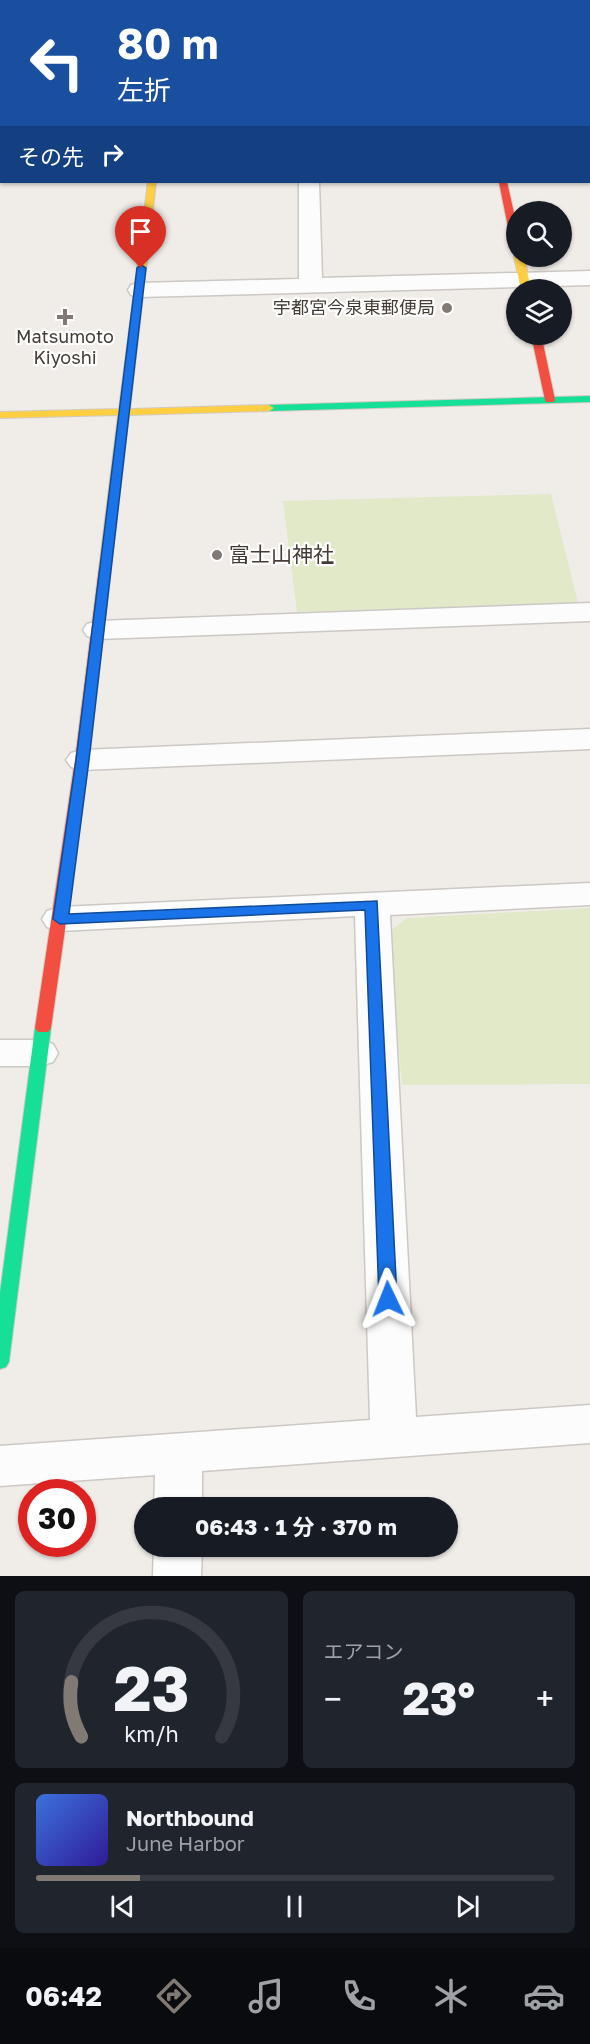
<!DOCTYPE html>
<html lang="ja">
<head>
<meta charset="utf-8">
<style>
	:root { --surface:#171b24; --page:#20242c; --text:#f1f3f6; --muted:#9ea1a6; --line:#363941; --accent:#817a74 }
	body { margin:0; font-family:"Golos Text","Noto Sans JP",sans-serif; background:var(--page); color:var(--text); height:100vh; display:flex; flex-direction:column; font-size:22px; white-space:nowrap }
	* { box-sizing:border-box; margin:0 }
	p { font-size:20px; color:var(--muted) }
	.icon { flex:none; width:33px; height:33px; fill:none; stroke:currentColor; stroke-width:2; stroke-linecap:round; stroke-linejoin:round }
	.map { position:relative; height:1576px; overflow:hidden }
	.drawer { display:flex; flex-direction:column; gap:15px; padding:15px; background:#0d0f14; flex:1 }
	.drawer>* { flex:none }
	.banner { position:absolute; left:0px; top:0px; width:591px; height:183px; box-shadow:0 2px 4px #0004; background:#1a4fa0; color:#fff; overflow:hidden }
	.tools { position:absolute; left:506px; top:201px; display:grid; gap:12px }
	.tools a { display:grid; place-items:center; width:66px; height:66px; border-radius:50%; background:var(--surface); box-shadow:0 2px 4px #0004; font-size:30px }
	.speed { position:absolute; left:18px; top:1479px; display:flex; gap:12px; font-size:30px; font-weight:700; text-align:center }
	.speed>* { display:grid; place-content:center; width:78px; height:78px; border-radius:50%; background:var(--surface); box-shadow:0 2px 4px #0004; line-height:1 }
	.speed .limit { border:9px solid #d22; background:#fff; color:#111 }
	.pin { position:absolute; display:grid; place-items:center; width:51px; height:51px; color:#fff; margin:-62px -26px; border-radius:50% 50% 50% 0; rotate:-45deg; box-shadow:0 0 6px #0007 }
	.pin .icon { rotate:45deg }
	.me { position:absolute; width:66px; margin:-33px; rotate:358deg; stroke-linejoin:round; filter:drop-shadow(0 0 4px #0008) }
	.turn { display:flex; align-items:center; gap:21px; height:126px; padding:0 18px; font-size:27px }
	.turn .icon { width:78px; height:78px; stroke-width:2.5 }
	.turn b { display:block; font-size:42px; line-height:51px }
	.then { display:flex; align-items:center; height:57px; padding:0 18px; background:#0003; gap:12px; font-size:22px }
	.big { font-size:45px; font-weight:700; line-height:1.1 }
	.drawer .tile { flex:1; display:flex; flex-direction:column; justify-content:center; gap:9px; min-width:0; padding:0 21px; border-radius:9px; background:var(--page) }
	.drawer .dial { align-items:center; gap:0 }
	.dial svg { height:156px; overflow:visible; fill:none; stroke:var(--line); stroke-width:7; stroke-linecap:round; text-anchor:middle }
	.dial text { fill:var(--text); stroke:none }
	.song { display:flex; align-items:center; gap:18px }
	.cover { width:72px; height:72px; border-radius:9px; background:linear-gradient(135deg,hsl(220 70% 55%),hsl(250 70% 35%)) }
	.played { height:6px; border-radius:3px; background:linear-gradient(90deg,var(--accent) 20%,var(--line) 20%) }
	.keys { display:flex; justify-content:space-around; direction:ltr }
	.heat { display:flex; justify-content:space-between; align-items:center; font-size:33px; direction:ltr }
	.drawer .tiles { flex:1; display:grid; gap:15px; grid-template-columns:1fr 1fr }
	.tile:last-child { grid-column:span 2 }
	.trip { position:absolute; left:134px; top:1497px; width:324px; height:60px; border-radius:30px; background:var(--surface); box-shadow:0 2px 4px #0004; font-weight:700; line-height:60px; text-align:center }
	.tab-bar { display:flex; height:96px; justify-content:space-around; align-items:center; background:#090b0e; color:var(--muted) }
	.tab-bar .icon { width:42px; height:42px }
	.tab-bar .on { color:var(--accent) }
	.tab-bar b { font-size:27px; color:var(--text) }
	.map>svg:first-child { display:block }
	.green { fill:#e1e9c8 }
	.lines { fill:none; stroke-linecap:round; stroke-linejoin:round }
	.street-casing { stroke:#ccc8c4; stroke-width:3 }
	.fast-casing { stroke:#d1cac0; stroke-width:2 }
	.slow-casing { stroke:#d1cac0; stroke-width:2 }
	.jam-casing { stroke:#d1cac0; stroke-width:2 }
	.street { fill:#fdfcfc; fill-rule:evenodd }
	.fast { fill:#16e098; fill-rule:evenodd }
	.slow { fill:#ffcf43; fill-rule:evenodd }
	.jam { fill:#f24e42; fill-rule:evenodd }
	.route { fill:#1a73e8; stroke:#114b97; stroke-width:1.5 }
	.poi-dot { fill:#817a74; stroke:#fff; stroke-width:2 }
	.labels { text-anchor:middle; stroke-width:4.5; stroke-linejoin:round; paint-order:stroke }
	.far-poi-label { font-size:18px; fill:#453d35; stroke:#fff; text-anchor:end }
	.poi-label { font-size:21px; fill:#453d35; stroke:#fff; text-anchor:start }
</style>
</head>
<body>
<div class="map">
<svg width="590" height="1576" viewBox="0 0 590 1576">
	<rect width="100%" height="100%" fill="#f0ece8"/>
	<path class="green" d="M 551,494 L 578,603 L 297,612 L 283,501 Z
		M 590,908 L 590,1084 L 402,1085 L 389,932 L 407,918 Z"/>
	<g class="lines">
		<defs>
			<path id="street" d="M 165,0 L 183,0 L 183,2 L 165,2 Z
				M 296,0 L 314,0 L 314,2 L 296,2 Z
				M 0,98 L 2,98 L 2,110 L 0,110 Z
				M 299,182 L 319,182 L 322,278 L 590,271 L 590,285 L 139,297 L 131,295 L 128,290 L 131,285 L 139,283 L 299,279 Z
				M 590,603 L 590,621 L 98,639 L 87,636 L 83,630 L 87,624 L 98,621 Z
				M 590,729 L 590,749 L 82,770 L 71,767 L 66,760 L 71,753 L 82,750 Z
				M 590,883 L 590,905 L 390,915 L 416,1417 L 590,1405 L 590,1443 L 202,1471 L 202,1508 L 154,1508 L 155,1475 L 0,1486 L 0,1446 L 370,1420 L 355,916 L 60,931 L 47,927 L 42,919 L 47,911 L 60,907 Z
				M 0,1040 L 39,1040 L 53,1044 L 58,1053 L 53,1062 L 39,1066 L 0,1066 Z
				M 154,1546 L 202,1546 L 201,1576 L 153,1576 Z"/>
			<path id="fast" d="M 0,20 L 2,20 L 0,29 Z
				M 590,396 L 590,402 L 269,411 L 264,408 L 269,405 Z
				M 43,1023 L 48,1024 L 51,1028 L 9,1362 L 6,1367 L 0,1369 L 0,1293 L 35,1028 L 38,1024 Z"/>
			<path id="slow" d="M 462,0 L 470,0 L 470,2 L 462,2 Z
				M 148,182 L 156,182 L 130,409 L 269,405 L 274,408 L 269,411 L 129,415 L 111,568 L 105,572 L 99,568 L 118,415 L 0,418 L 0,412 L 119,409 Z
				M 516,254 L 516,256 L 524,256 L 531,290 L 521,290 L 514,256 Z"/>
			<path id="jam" d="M 499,182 L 507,182 L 516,222 L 516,245 L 511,242 Z
				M 531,334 L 541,334 L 555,400 L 554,402 L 546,402 L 545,400 Z
				M 105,564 L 111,568 L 89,760 L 51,1028 L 48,1032 L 38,1032 L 35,1028 L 75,760 L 99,568 Z"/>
		</defs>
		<use href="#street" class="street-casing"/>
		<use href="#fast" class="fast-casing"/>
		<use href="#slow" class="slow-casing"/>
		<use href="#jam" class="jam-casing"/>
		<use href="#street" class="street"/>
		<use href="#fast" class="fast"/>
		<use href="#slow" class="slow"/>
		<use href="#jam" class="jam"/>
	</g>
	<path class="route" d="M 141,265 L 146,268 L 89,760 L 69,914 L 377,901 L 397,1299 L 394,1304 L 382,1304 L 379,1299 L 365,910 L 60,924 L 53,919 L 76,760 L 137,268 Z"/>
	<g class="poi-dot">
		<circle cx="447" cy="308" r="6"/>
		<path d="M62 308h6v6h6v6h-6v6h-6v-6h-6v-6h6z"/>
		<circle cx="217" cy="555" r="6"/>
	</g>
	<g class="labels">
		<g class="far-poi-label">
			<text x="435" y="314">宇都宮今泉東郵便局</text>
			<text x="65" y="343" text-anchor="middle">Matsumoto<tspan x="65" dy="21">Kiyoshi</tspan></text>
		</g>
		<g class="poi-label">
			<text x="229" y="562">富士山神社</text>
		</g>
	</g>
</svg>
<div class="tools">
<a><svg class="icon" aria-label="search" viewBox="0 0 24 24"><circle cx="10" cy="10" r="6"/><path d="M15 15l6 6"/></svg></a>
<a><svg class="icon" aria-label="layers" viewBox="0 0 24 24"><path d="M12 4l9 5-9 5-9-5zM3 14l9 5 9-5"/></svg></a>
</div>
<div class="speed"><div class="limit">30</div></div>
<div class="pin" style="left:141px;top:268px;background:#d93025"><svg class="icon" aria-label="arrive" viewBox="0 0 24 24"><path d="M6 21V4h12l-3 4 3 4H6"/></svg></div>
<svg class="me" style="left:388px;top:1299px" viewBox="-20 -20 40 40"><path d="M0-17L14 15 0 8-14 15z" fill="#1a73e8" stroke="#fff" stroke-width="4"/></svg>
<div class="trip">06:43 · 1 分 · 370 m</div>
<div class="banner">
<div class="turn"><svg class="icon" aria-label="left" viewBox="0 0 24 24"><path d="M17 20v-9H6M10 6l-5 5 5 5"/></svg><div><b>80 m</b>左折</div></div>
<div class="then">その先<svg class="icon" aria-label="right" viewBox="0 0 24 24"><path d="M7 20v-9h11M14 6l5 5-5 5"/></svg></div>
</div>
</div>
<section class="drawer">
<div class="tiles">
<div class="tile dial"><svg viewBox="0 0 100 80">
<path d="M14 69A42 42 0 1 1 86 69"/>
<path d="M14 69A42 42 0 0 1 9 41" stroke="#817a74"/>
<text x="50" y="56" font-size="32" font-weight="700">23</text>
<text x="50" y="72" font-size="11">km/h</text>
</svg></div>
<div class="tile"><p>エアコン</p>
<div class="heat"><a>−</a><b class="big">23°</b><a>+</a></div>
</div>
<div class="tile">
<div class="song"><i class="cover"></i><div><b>Northbound</b><p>June Harbor</p></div></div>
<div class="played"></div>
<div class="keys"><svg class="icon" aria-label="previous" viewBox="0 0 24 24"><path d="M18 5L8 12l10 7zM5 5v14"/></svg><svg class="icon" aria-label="pause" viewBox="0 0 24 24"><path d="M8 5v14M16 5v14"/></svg><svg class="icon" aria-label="next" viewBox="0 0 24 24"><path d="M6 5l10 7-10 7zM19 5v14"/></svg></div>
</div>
</div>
</section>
<nav class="tab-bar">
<b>06:42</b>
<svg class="icon on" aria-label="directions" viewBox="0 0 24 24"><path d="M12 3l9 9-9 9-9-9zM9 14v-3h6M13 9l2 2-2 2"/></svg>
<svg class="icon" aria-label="music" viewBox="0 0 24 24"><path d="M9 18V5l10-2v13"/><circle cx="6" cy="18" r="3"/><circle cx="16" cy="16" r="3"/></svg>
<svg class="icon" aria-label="phone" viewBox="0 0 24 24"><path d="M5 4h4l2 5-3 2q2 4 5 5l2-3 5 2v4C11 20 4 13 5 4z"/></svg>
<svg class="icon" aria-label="climate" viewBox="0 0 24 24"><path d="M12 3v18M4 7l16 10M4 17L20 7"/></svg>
<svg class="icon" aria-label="car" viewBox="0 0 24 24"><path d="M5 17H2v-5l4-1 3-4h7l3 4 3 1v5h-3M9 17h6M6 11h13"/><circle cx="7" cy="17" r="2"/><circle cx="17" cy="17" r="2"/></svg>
</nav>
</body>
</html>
